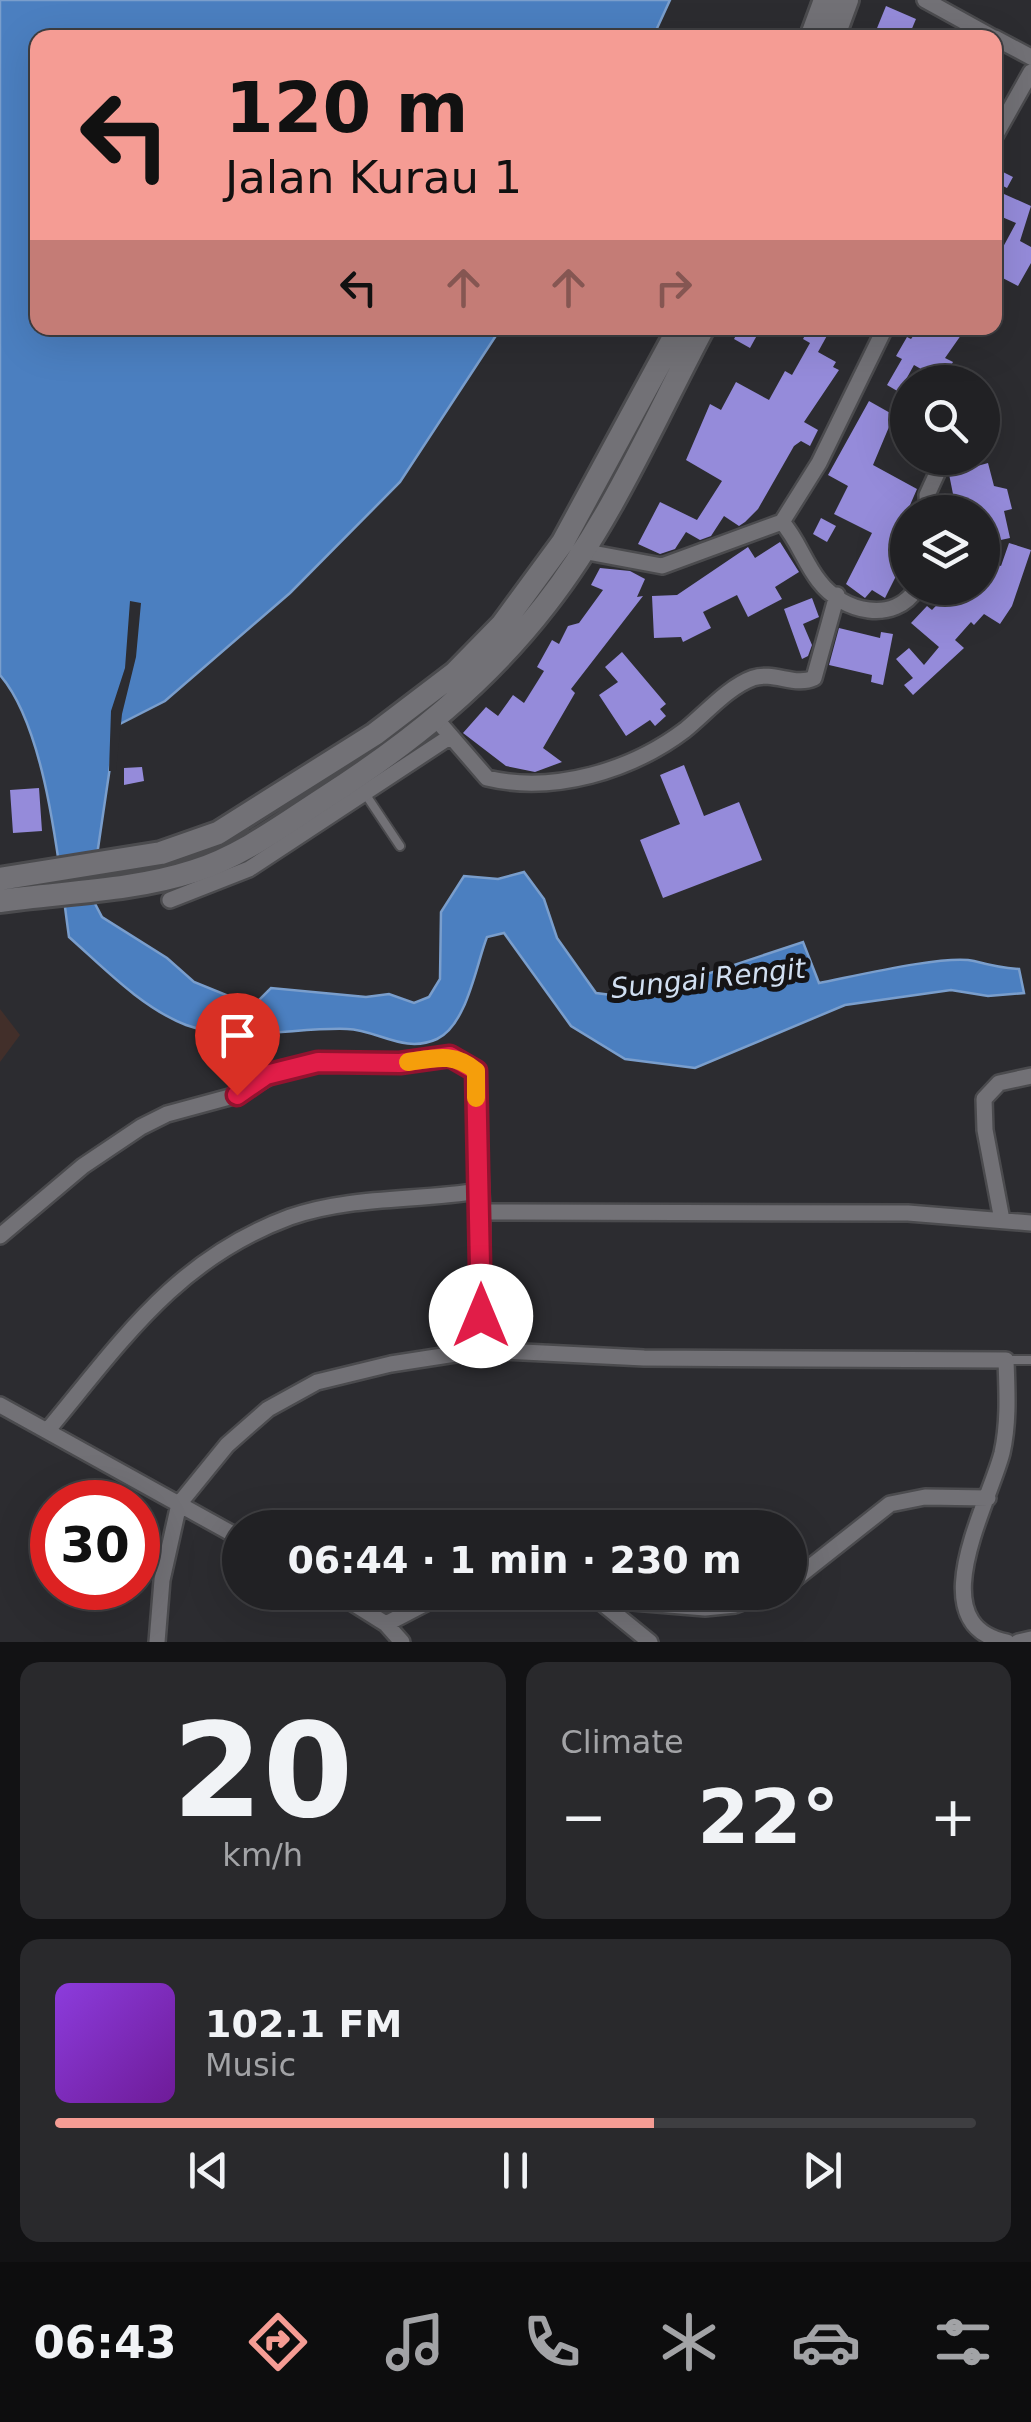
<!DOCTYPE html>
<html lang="en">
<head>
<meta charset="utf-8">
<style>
	:root { --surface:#212124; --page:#29292c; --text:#f1f3f6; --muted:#a2a3a6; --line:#3e3e41; --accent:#f59c94 }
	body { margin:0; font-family:"DejaVu Sans",sans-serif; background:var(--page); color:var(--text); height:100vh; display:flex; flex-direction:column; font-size:38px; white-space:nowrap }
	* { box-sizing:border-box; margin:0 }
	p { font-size:32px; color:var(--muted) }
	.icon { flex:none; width:55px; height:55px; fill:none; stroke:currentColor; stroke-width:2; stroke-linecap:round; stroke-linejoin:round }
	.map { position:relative; height:1642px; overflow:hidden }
	.side { display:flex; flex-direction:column; gap:20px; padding:20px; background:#121214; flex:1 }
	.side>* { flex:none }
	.hud { position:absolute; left:30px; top:30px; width:972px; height:305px; border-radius:20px; box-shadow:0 10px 40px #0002,0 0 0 2px var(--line); background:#f59c94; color:#111; overflow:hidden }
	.buttons { position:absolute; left:890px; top:365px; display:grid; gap:20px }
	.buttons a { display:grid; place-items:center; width:110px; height:110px; border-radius:50%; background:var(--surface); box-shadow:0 10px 40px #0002,0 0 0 2px var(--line); font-size:50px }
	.speed { position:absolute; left:30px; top:1480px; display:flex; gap:20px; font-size:50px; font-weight:700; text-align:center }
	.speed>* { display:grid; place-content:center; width:130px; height:130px; border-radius:50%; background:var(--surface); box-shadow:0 10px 40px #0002,0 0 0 2px var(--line); line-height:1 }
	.speed .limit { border:15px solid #d22; background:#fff; color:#111 }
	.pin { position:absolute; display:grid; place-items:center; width:85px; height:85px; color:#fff; margin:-102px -42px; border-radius:50% 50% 50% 0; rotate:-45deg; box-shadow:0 0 10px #0007 }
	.pin .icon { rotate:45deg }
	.me { position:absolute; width:110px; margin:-55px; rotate:0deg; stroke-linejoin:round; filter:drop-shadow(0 0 8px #0008) }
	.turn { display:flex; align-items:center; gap:35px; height:210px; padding:0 30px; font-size:45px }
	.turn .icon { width:130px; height:130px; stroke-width:2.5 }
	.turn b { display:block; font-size:70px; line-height:85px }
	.lanes { display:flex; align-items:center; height:95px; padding:0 30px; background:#0003; justify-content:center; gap:50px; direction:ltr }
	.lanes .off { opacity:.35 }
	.big { font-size:75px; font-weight:700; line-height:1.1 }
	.side .card { flex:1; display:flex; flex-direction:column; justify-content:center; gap:15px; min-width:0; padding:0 35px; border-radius:20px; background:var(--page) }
	.side .dial { align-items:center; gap:0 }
	.dial b { font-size:130px; line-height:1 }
	.song { display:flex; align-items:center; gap:30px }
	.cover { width:120px; height:120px; border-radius:15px; background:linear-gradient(135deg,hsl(270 70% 55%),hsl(280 70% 35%)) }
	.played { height:10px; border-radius:5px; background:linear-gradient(90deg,var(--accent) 65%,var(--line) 65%) }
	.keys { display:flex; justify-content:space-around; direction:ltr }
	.heat { display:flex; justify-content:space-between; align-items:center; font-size:55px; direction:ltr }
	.side .tiles { flex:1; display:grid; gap:20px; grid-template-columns:1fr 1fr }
	.card:last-child { grid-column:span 2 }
	.trip { position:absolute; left:222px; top:1510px; width:585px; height:100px; border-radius:50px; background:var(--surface); box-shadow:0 10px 40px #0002,0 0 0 2px var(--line); font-weight:700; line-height:100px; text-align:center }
	.tab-bar { display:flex; height:160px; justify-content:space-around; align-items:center; background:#0d0d0e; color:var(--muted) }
	.tab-bar .icon { width:70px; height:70px }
	.tab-bar .current { color:var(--accent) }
	.tab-bar b { font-size:45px; color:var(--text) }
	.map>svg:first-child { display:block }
	.commercial { fill:#422f2a }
	.water { fill:#4b7fc0; stroke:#7a9ecc; stroke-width:2.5 }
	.pier { fill:#2c2c30 }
	.building { fill:#958bda }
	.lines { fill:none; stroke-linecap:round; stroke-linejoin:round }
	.lane-casing { stroke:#4b4b4e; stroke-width:12 }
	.street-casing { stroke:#4b4b4e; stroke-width:20 }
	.secondary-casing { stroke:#4b4b4e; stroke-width:28 }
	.lane { stroke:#727176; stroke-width:8 }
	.street { stroke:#727176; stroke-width:15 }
	.secondary { stroke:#727176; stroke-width:22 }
	.route-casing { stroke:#92132f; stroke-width:25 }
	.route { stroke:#e11d48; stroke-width:18 }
	.slow { stroke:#f59e0b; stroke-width:18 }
	.labels { text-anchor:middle; stroke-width:10; stroke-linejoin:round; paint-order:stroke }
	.water-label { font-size:28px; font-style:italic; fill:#d1dff1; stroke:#151416 }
</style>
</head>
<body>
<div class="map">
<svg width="1031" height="1642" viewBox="0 0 1031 1642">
	<rect width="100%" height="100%" fill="#2c2c30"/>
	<path class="commercial" d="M 0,1009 L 20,1035 L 0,1062 Z"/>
	<path class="water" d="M 0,0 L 670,0 L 653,37 L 38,38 L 38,328 L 501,328 L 400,482 L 290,593 L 165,701 L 116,726 L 91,896 L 102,917 L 167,958 L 194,982 L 253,1006 L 271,988 L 366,997 L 389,994 L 414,1003 L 429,997 L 440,979 L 441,912 L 464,876 L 498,879 L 524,872 L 544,899 L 557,938 L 596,993 L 635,998 L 803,942 L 819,983 C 851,977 946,954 974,961 C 989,965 1002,968 1019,969 L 1024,993 L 988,996 L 951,990 L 845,1005 L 695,1068 L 625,1059 L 571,1026 L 504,933 L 487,937 C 476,965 467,1025 437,1039 C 404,1054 378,1030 347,1029 C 297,1027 234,1043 186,1025 C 142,1008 104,968 69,937 C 59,867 47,729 0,675 Z"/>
	<path class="pier" d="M 130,601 L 141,603 L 136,657 L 122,714 L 116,771 L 109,771 L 111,711 L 125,668 Z"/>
	<path class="building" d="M 886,6 L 916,19 L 908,38 L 873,38 Z
		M 995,168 L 1013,177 L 1007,188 L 995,182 Z
		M 995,190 L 1031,206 L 1020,241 L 1031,247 L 1031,263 L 1018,286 L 995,274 L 995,262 L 1016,223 L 995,214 Z
		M 740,328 L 761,328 L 750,348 L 734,339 Z
		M 809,328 L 829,332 L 818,352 L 836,362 L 833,367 L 839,370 L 804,422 L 818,430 L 810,446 L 801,441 L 794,446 L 758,509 L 745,522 L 739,526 L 724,516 L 711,536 L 700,540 L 686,532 L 675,549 L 660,554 L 638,544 L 660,502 L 697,520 L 722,481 L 686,460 L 710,404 L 721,410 L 736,382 L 769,400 L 785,371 L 792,375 L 810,343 L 803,339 Z
		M 919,328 L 966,328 L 945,358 L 953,362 L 942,381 L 914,365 L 899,392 L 887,385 L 902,359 L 896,356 L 907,337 L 911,339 Z
		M 908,386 L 908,422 L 894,415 L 873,465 L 917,489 L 900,528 L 908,532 L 896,554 L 903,562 L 885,598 L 872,590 L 865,598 L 846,584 L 872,533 L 834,514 L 848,486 L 828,475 L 869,401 L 892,414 Z
		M 988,463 L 994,486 L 1007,489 L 1012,509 L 1004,511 L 1010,538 L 982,544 L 982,512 L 939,512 L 939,502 L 954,499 L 949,474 Z
		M 821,518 L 836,526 L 827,542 L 813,534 Z
		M 780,542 L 799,572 L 775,587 L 782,599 L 748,617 L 737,595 L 703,612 L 711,628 L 683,642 L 681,637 L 654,638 L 652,596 L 677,595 L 748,547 L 755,558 Z
		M 1009,543 L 1031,550 L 1012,606 L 1000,624 L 984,614 L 974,625 L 971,622 L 955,640 L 964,648 L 913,695 L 904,685 L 913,678 L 896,659 L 909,648 L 924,665 L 939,647 L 911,623 L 927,606 L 932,610 L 950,591 L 956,596 L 961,588 L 982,588 L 985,560 L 1001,566 Z
		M 600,568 L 630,571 L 645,579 L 637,597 L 643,596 L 571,689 L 575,693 L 543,748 L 562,762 L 535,772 L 506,766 L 463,733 L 486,707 L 498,716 L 513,695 L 524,703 L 544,671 L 537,667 L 552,640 L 559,644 L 568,626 L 579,623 L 603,590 L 591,585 Z
		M 812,598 L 819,617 L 803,624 L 812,645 L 808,656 L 802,659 L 784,609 Z
		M 839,628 L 880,638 L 881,632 L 893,634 L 883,685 L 871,682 L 872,675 L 829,665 Z
		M 622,652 L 666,704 L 660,709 L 666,716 L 655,726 L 650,720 L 626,736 L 599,695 L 618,682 L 605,667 Z
		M 684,765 L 704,816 L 739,802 L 762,860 L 663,898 L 640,840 L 680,824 L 660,775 Z
		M 142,767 L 144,781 L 124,785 L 124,768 Z
		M 39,788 L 42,831 L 13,833 L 10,790 Z"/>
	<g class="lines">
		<defs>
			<path id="lane" d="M 364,792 L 400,846
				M 1006,1360 L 1031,1360"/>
			<path id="street" d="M 925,0 L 994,38
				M 995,38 L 1031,57
				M 995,136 L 1031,72
				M 928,512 L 927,495 L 938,471
				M 782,522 C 798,540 804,562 819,581 C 843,613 895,624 917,588
				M 582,551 L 662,566 L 782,522 L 819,463 L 885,328
				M 436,719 L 487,778 C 553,794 631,771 685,730 C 706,713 728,687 753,678 C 774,671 795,687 814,678 L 837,595
				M 170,900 L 249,869 L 451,736
				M 482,1212 L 908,1213 L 1031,1223
				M 1002,1220 L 985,1130 L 984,1099 L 999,1083 L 1031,1076
				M 0,1236 L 83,1166 L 141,1127 L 167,1114 L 237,1095 L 284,1068 L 318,1062 L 400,1063 L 450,1056 L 475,1071 L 482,1212 L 481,1350
				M 0,1405 L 240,1538
				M 47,1431 C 121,1342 176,1259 290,1217 C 350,1196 417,1201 479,1191
				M 790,1583 L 890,1504 L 925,1497 L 988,1498
				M 335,1592 L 386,1624 L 402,1642
				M 514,1592 L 705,1608 L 735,1605 L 770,1592
				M 597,1599 L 650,1642
				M 386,1624 L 430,1601 L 484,1592
				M 157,1642 L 162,1580 L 179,1504 L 227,1445 L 268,1409 L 317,1382 L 391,1364 L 481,1350 L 644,1358 L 1006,1360 C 1007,1390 1009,1422 1002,1453 C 989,1504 919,1625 1007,1642
				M 1018,1642 L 1031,1639"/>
			<path id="secondary" d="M 811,38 L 825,0
				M 833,38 L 847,0
				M 0,879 L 161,853 L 218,833 L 375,734 L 455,673 L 502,625 L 563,542 L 679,328
				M 0,901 C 64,892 132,891 194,871 C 242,856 284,824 326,797 C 410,743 485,683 546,604 C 611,521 654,420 703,328"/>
		</defs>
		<use href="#lane" class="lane-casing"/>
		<use href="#street" class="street-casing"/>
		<use href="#secondary" class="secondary-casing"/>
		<use href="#lane" class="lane"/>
		<use href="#street" class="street"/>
		<use href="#secondary" class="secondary"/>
	</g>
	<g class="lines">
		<defs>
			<path id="route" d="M 237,1095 L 266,1075 L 318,1062 L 400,1063 L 450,1056 L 476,1071 L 481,1316"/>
		</defs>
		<use href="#route" class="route-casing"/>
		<use href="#route" class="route"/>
		<path class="slow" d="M 408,1062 C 435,1058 454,1052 476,1071 L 476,1098"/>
	</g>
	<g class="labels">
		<g class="water-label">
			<text transform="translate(708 978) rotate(-6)" y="10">Sungai Rengit</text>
		</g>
	</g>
</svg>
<div class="buttons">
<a><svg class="icon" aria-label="search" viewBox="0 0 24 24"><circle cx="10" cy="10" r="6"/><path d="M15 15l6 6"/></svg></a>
<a><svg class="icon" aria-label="layers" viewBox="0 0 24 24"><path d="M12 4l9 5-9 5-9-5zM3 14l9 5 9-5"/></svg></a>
</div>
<div class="speed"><div class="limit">30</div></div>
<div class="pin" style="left:237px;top:1095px;background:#d93025"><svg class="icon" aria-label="arrive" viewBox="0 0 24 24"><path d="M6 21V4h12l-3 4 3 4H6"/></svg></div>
<svg class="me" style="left:481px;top:1316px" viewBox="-20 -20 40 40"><circle r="19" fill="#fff"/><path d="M0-13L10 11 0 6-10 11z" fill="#e11d48"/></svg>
<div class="trip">06:44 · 1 min · 230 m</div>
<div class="hud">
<div class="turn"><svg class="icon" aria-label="left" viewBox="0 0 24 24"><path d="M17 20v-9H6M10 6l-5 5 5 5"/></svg><div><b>120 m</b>Jalan Kurau 1</div></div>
<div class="lanes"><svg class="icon" aria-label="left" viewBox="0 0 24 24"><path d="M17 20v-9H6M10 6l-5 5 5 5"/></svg><svg class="icon off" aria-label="ahead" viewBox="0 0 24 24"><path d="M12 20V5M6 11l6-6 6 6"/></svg><svg class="icon off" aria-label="ahead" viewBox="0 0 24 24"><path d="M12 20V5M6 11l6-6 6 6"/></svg><svg class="icon off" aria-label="right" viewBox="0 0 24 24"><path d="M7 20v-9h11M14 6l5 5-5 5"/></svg></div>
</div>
</div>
<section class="side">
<div class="tiles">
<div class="card dial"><b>20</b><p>km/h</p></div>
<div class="card"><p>Climate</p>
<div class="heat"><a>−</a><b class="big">22°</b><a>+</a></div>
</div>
<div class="card">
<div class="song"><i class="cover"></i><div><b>102.1 FM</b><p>Music</p></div></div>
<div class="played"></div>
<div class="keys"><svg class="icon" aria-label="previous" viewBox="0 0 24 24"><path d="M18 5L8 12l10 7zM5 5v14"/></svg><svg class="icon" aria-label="pause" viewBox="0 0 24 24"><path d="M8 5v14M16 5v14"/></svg><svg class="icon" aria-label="next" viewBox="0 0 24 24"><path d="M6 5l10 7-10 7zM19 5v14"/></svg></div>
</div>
</div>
</section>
<nav class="tab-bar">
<b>06:43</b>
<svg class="icon current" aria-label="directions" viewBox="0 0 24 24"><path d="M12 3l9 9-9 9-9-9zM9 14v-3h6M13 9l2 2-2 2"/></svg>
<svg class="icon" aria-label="music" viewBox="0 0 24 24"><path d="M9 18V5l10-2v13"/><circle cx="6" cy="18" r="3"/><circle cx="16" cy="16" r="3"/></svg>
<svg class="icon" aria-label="phone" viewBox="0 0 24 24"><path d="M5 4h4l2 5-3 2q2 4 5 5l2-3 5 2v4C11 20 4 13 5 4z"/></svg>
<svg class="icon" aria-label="climate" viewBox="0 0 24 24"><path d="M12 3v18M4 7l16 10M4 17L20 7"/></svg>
<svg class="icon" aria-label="car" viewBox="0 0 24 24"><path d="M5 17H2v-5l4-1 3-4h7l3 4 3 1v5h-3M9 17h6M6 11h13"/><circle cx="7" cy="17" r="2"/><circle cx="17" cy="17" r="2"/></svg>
<svg class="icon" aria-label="filters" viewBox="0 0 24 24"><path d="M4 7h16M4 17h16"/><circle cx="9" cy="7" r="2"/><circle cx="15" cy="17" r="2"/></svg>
</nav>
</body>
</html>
